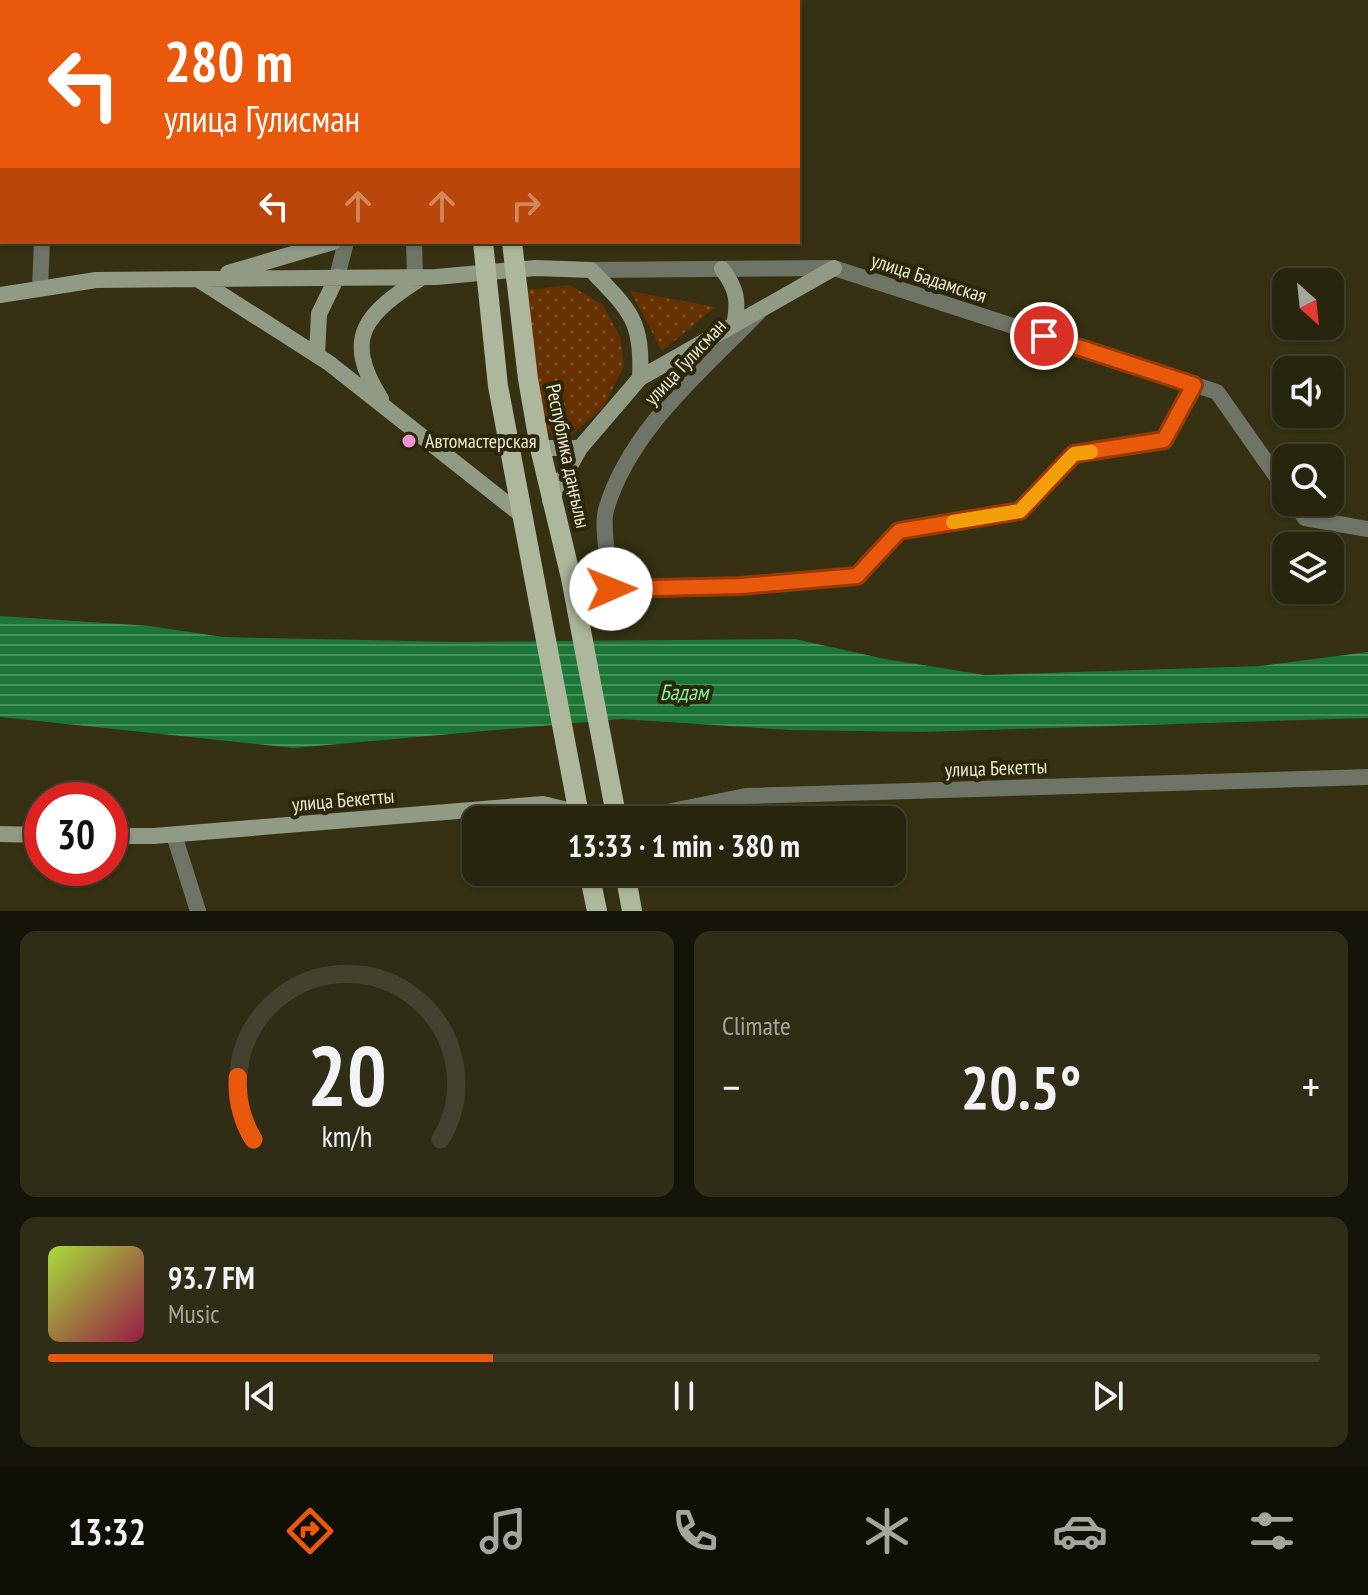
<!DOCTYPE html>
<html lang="en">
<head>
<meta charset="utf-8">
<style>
	:root { --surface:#28250e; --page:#302d17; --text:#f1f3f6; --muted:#a5a59e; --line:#44422e; --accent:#ea580c }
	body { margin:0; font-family:"PT Sans Narrow",sans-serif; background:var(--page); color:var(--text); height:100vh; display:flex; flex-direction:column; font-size:30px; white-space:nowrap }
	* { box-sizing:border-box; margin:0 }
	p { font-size:26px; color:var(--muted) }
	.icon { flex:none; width:44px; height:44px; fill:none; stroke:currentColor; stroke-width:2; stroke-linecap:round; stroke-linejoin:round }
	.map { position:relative; height:911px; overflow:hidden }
	.panel { display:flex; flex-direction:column; gap:20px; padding:20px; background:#161408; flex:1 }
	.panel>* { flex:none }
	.banner { position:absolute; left:0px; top:0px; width:800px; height:244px; box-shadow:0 2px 6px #0004,0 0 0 2px var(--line); background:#ea580c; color:#fff; overflow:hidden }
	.needle { width:52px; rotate:153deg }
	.buttons { position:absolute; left:1272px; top:268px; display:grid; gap:16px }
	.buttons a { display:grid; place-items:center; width:72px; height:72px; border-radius:16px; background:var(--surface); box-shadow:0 2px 6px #0004,0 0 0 2px var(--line); font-size:40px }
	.speed { position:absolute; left:24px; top:782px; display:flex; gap:16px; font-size:40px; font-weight:700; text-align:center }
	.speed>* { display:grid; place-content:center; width:104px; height:104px; border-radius:50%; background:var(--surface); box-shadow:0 2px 6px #0004,0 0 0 2px var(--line); line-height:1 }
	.speed .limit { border:12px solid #d22; background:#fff; color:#111 }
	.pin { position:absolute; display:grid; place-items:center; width:68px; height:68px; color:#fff; margin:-34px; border:4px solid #fff; border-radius:50%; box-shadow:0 2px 8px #0007 }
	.me { position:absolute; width:88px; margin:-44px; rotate:89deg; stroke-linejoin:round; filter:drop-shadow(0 0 6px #0008) }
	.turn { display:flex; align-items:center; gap:28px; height:168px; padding:0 32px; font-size:36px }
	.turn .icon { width:104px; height:104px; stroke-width:2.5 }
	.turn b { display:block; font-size:56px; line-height:68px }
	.lanes { display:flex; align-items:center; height:76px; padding:0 32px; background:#0003; justify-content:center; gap:40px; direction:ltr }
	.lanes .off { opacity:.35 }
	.big { font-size:60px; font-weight:600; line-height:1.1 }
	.panel .card { flex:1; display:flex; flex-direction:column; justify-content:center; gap:12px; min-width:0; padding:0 28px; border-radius:16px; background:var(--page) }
	.panel .dial { align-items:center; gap:0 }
	.dial svg { height:208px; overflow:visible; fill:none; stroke:var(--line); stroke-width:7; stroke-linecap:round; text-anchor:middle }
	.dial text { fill:var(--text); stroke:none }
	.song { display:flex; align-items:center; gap:24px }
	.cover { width:96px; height:96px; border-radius:12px; background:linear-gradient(135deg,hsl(80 70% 55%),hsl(340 70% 35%)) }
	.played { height:8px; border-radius:4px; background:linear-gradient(90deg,var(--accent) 35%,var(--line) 35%) }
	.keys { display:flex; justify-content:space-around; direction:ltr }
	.heat { display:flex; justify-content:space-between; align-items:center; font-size:44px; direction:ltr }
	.panel .tiles { flex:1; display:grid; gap:20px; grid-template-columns:1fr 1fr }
	.card:last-child { grid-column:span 2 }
	.trip { position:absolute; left:462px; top:806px; width:444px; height:80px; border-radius:16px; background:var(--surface); box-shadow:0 2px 6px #0004,0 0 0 2px var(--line); font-weight:600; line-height:80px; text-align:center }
	.menu { display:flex; height:128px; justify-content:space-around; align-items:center; background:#100f06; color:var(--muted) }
	.menu .icon { width:56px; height:56px }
	.menu .current { color:var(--accent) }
	.menu b { font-size:36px; color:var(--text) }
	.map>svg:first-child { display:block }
	.grass { fill:url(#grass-dots) }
	.water { fill:url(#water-rules) }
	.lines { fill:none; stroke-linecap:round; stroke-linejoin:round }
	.street { stroke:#6e7466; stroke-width:16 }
	.secondary { stroke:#919a84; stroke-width:16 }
	.primary { stroke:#acb79b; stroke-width:20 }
	.route-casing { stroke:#983908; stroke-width:20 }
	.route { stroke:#ea580c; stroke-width:14 }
	.slow { stroke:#f59e0b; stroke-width:14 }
	.poi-dot { fill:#f590d1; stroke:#2b2708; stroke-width:3 }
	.labels { text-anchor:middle; stroke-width:8; stroke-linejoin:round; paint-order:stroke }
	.street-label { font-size:20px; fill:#ebe9d7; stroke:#2b2708 }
	.poi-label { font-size:20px; fill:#ebe9d7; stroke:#2b2708; text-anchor:start }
	.water-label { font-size:22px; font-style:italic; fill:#83f19b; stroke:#2b2708 }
</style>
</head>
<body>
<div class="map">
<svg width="1368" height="911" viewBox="0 0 1368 911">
	<defs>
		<pattern id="grass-dots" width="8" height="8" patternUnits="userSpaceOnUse" patternTransform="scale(2)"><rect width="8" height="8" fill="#663102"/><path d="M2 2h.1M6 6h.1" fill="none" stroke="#7c4f26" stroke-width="1.8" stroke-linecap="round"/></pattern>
		<pattern id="water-rules" width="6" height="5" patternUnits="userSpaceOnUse" patternTransform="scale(2)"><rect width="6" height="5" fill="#1b7638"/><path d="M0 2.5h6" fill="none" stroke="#47905d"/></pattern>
	</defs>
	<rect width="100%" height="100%" fill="#353112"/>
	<path class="grass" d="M 570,285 L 603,305 L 620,337 L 624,366 L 603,408 L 569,437 L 552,436 L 542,423 L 526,290 Z
		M 630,291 L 715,307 L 662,351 Z"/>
	<path class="water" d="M 0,616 L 150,626 L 223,637 L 459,642 L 795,639 L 885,659 L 985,675 L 1260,666 L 1368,652 L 1368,718 L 921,732 L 789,730 L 621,719 L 294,748 L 0,717 Z"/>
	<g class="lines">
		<path class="street" d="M 426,2 L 426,0
			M 0,127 L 2,128
			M 414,242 L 415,277
			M 591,270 L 834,268 L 1217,392 L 1286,490
			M 337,277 L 346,242
			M 40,288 L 42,242
			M 758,313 C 703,370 629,430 606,510 C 601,528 610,569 611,589 L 741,586 L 857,576 L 899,531 L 1020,511 L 1074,454 L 1164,440 L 1194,385
			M 1294,502 L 1305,518 L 1368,529
			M 627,820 L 746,796 L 1368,777
			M 174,835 L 198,911"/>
		<path class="secondary" d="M 722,269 C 737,289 739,301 734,325
			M 228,273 L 333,242
			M 199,280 L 329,363 L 519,513
			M 0,295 L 96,280 L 436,277 L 536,268 L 591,270 C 630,310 643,321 640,378
			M 317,355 L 319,314 L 337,277
			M 381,399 C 341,336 367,313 421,278
			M 540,448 L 580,448
			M 550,501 L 580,448 L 640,378 L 834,268
			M 0,834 L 42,835
			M 110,836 L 154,836 L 543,804 L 608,820"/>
		<path class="primary" d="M 487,2 L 488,0
			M 515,2 L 516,0
			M 483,242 L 498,386 L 580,820
			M 512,242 L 528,379 L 540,448 L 571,578 L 617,820
			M 589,872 L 597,911
			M 625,872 L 632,911"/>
	</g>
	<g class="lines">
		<defs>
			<path id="route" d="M 611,589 L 741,586 L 857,576 L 899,531 L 1020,511 L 1074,454 L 1164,440 L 1194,385 L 1044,336"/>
		</defs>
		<use href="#route" class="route-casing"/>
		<use href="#route" class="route"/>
		<path class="slow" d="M 953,522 L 1020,511 L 1074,454 L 1091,452"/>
	</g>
	<circle class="poi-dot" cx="409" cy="441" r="8"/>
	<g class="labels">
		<g class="street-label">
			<text transform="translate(929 278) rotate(18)" y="7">улица Бадамская</text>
			<text transform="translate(685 362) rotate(-47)" y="7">улица Гулисман</text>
			<text transform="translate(568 456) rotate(78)" y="7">Республика даңғылы</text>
			<text transform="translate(996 768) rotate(-2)" y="7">улица Бекетты</text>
			<text transform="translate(343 800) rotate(-5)" y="7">улица Бекетты</text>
		</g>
		<g class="poi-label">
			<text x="425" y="448">Автомастерская</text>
		</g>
		<g class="water-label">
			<text x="684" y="700">Бадам</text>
		</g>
	</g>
</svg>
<div class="buttons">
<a><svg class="needle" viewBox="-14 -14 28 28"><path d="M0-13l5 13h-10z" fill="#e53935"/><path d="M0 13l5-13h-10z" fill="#a5a59e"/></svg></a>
<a><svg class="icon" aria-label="sound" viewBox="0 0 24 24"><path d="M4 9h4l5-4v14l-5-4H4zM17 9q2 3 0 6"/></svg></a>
<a><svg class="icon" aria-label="search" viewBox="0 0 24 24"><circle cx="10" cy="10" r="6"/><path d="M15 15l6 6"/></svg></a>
<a><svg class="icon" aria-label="layers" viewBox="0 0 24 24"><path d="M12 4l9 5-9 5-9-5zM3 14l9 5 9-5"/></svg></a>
</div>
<div class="speed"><div class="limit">30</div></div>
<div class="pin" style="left:1044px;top:336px;background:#d93025"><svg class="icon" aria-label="arrive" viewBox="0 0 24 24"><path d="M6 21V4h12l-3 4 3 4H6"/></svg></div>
<svg class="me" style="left:611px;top:589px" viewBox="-20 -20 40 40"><circle r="19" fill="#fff"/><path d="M0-13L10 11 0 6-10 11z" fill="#ea580c"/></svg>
<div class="trip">13:33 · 1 min · 380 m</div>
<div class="banner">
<div class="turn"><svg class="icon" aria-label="left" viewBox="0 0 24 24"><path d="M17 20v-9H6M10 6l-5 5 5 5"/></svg><div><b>280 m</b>улица Гулисман</div></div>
<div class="lanes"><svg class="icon" aria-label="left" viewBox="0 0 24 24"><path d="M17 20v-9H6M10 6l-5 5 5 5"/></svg><svg class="icon off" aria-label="ahead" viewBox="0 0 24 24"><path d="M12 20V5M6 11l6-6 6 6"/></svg><svg class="icon off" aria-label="ahead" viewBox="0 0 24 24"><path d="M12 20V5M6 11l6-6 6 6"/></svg><svg class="icon off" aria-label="right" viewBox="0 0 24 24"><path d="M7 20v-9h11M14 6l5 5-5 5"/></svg></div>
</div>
</div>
<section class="panel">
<div class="tiles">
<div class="card dial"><svg viewBox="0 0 100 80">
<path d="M14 69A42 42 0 1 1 86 69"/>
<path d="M14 69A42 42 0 0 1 8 45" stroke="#ea580c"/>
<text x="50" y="56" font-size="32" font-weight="700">20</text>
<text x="50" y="72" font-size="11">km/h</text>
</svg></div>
<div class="card"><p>Climate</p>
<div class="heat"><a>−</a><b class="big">20.5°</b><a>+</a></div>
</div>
<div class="card">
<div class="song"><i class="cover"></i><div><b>93.7 FM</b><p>Music</p></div></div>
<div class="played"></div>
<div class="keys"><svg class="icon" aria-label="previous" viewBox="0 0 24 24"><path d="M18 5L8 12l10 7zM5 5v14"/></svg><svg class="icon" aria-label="pause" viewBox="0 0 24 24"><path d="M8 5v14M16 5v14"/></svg><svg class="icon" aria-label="next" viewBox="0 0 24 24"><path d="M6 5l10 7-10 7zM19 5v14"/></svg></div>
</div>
</div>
</section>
<nav class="menu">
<b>13:32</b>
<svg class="icon current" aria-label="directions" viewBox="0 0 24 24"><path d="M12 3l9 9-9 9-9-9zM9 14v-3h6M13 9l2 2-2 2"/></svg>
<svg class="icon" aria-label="music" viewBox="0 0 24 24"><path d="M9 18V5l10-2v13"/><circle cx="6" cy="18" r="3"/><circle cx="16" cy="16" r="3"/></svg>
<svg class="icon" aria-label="phone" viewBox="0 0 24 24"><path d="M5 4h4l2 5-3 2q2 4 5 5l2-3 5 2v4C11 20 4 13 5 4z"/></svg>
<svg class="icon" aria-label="climate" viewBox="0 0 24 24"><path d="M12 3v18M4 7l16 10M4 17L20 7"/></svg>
<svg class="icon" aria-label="car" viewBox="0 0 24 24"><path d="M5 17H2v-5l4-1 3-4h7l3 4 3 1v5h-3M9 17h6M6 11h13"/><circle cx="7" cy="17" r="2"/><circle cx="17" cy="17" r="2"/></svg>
<svg class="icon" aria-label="filters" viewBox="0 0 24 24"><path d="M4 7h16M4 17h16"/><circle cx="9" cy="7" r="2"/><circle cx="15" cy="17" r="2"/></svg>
</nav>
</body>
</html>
